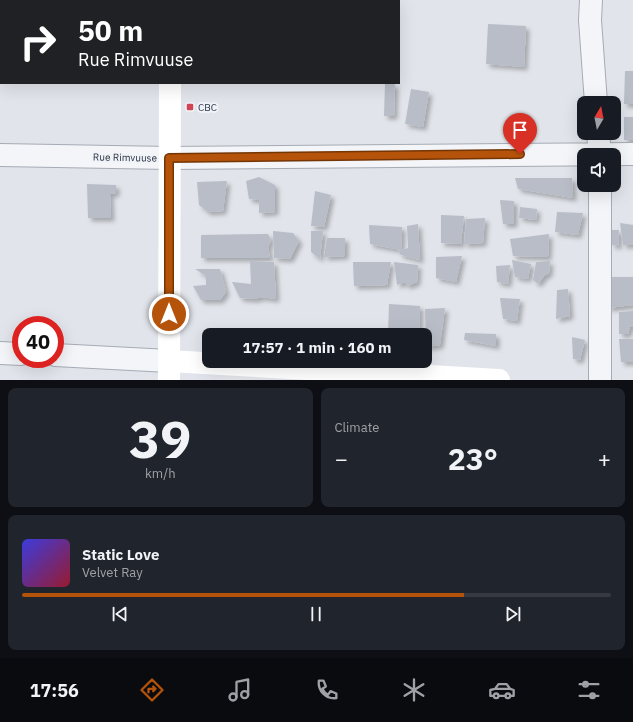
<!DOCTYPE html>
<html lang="en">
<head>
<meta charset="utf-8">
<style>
	:root { --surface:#171b24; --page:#20242c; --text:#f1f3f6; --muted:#9ea1a6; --line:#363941; --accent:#b45309 }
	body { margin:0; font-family:"IBM Plex Sans",sans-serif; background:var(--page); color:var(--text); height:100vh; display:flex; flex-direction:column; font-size:15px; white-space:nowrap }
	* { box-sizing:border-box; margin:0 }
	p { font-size:13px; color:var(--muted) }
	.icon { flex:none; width:22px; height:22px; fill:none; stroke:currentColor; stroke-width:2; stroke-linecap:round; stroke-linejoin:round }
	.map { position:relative; height:380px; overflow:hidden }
	.sheet { display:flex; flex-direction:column; gap:8px; padding:8px; background:#0d0f14; flex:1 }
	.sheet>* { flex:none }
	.hud { position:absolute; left:0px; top:0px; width:400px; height:84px; box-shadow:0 4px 16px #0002; background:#202124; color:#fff; overflow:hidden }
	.needle { width:26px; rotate:10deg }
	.buttons { position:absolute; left:577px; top:96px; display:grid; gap:8px }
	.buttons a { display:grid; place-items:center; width:44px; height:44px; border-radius:8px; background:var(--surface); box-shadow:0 4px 16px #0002; font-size:20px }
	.speed { position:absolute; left:12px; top:316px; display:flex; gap:8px; font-size:20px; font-weight:700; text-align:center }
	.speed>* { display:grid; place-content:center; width:52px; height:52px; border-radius:50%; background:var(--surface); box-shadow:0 4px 16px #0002; line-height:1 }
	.speed .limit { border:6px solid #d22; background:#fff; color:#111 }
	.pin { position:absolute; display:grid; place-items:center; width:34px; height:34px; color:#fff; margin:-41px -17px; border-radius:50% 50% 50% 0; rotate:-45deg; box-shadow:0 0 4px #0007 }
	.pin .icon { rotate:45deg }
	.me { position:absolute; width:44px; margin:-22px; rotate:0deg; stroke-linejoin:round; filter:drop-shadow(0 0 3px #0008) }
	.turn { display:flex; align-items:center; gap:14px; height:84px; padding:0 12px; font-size:18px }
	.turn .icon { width:52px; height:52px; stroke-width:2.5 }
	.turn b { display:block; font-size:28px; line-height:34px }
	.big { font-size:30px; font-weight:700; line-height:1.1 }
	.sheet .tile { flex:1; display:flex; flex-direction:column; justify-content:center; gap:6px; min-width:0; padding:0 14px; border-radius:8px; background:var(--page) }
	.sheet .dial { align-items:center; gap:0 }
	.dial b { font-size:52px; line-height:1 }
	.song { display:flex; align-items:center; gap:12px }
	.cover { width:48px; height:48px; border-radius:6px; background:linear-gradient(135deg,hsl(240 70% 55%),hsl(350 70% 35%)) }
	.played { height:4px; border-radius:2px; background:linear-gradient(90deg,var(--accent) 75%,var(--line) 75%) }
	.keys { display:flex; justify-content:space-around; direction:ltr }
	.heat { display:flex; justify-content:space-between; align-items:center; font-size:22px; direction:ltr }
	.sheet .tiles { flex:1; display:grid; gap:8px; grid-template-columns:1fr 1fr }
	.tile:last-child { grid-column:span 2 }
	.trip { position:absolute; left:202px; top:328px; width:230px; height:40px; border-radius:8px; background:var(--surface); box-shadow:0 4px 16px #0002; font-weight:700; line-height:40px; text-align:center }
	.dock { display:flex; height:64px; justify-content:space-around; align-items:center; background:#090b0e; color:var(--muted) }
	.dock .icon { width:28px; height:28px }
	.dock .on { color:var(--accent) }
	.dock b { font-size:18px; color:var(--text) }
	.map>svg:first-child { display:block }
	.building { fill:#b8bdc7; filter:url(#shadow) }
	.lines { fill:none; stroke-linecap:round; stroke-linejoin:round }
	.street-casing { stroke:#a6abb4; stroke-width:24 }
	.street { stroke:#f3f5f8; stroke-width:22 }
	.secondary { stroke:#fff; stroke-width:22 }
	.route-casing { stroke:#753606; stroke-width:10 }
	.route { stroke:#b45309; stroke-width:7 }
	.poi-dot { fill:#d04456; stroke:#f0f3f7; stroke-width:1.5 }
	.labels { text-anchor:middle; stroke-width:4; stroke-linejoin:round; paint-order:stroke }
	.poi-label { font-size:10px; fill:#293142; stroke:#f0f3f7; text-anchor:start }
	.street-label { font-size:10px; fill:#293142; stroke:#f0f3f7 }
</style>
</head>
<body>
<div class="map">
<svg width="633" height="380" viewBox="0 0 633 380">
	<defs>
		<filter id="shadow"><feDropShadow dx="3.5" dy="3.5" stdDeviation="2" flood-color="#0004"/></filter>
	</defs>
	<rect width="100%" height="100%" fill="#e1e4ea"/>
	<path class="building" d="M 488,24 L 526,26 L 524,67 L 486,64 Z
		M 625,71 L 633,71 L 633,104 L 624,104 Z
		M 385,84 L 395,84 L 394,116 L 384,116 Z
		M 411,89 L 429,92 L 423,127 L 405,124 Z
		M 624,117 L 633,117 L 633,140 L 624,140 Z
		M 259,177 L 275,185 L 275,212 L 259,213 L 259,200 L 249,199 L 246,181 Z
		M 515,178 L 572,178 L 573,198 L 518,189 Z
		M 227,181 L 223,211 L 208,212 L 199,205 L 197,182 Z
		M 87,184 L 116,185 L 116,193 L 110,194 L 111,218 L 88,218 Z
		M 315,191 L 331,195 L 324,227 L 311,226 Z
		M 500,200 L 514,201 L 514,224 L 503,224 Z
		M 520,207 L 537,209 L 536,220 L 519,218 Z
		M 557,212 L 583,213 L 578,235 L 555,232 Z
		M 441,215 L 464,216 L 461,244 L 441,243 Z
		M 485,218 L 483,243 L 464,244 L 466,219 Z
		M 620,223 L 633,225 L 633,245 L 623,245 Z
		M 418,224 L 420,260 L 401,255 L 398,251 L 408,248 L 407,226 Z
		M 369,225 L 402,227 L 401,250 L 370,244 Z
		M 608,230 L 619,230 L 618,246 L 612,245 Z
		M 273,231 L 293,233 L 299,241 L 290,259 L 274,258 Z
		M 311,231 L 323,231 L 320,259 L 311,252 Z
		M 268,234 L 271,240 L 268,247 L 270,258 L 201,258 L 201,235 Z
		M 549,234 L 548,257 L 513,256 L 510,239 Z
		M 327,238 L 345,238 L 345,256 L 324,257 Z
		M 462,256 L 456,282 L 436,278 L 436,257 Z
		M 512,260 L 531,264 L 528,279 L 515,277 Z
		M 250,261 L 274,262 L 276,299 L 261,297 L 255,299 L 240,298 L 232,282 L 251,284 Z
		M 550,261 L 549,273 L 544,276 L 538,284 L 533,280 L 536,262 Z
		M 353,262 L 391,262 L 387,285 L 354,286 Z
		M 394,262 L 418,265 L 417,282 L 407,286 L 405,282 L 397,285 Z
		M 510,265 L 508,284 L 497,282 L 496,266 Z
		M 195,269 L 220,269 L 226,292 L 220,300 L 201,300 L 193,286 L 206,285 L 206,276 Z
		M 607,277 L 633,277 L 633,305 L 608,308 Z
		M 568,289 L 570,316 L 556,319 L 557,290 Z
		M 500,298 L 520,299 L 517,321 L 503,319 Z
		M 389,304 L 420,306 L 419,335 L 388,335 Z
		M 445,308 L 440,345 L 426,347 L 425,309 Z
		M 633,311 L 633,327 L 630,327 L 628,334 L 619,334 L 619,312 Z
		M 465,333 L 496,334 L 496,346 L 464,340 Z
		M 572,337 L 585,340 L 580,360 L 573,359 Z
		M 619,339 L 633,339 L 633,362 L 621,362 Z"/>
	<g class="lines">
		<defs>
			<path id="street" d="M 591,0 L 590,20 L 596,103
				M 598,133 L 600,155
				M 0,155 L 169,158 L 633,154
				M 600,185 L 600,380
				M 0,353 L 21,354
				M 55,355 L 169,361"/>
		</defs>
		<use href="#street" class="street-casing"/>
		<use href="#street" class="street"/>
		<path class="secondary" d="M 170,0 L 170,1
			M 169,361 L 499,380
			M 169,380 L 170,83"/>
	</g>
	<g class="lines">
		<defs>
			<path id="route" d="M 169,314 L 169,158 L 520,154"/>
		</defs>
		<use href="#route" class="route-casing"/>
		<use href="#route" class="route"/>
	</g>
	<rect class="poi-dot" x="186" y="103" width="8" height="8" rx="2"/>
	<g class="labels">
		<g class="poi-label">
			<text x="198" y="111">CBC</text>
		</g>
		<g class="street-label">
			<text transform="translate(125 157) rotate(1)" y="4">Rue Rimvuuse</text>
		</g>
	</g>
</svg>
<div class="buttons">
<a><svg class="needle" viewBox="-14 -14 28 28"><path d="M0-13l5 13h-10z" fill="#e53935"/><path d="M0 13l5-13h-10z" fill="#9ea1a6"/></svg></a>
<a><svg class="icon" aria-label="sound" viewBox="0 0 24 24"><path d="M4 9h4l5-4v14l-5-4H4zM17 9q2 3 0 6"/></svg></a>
</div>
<div class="speed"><div class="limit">40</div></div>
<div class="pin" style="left:520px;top:154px;background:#d93025"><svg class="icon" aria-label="arrive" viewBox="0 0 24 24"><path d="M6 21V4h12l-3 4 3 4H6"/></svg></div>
<svg class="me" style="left:169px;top:314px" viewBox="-20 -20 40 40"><circle r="17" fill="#b45309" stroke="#fff" stroke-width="3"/><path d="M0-11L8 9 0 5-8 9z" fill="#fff"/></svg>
<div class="trip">17:57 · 1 min · 160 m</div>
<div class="hud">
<div class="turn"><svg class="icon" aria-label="right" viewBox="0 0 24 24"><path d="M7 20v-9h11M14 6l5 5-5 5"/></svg><div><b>50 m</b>Rue Rimvuuse</div></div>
</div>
</div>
<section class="sheet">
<div class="tiles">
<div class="tile dial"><b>39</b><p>km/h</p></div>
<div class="tile"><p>Climate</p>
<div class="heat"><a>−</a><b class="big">23°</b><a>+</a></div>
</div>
<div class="tile">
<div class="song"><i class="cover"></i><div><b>Static Love</b><p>Velvet Ray</p></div></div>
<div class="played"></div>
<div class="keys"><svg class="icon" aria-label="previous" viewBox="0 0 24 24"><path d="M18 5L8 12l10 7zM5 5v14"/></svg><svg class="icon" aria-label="pause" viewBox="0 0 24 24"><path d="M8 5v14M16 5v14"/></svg><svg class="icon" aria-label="next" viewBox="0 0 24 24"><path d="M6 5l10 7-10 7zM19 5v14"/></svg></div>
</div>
</div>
</section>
<nav class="dock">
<b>17:56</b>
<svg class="icon on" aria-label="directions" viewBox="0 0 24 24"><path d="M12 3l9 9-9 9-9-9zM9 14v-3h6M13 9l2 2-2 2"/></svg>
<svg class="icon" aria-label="music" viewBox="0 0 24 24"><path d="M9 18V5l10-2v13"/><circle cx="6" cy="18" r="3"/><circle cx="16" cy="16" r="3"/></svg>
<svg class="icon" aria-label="phone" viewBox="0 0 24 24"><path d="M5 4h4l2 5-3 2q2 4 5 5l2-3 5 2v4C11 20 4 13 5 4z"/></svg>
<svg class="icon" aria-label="climate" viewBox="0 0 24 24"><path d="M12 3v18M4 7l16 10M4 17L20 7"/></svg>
<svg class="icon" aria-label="car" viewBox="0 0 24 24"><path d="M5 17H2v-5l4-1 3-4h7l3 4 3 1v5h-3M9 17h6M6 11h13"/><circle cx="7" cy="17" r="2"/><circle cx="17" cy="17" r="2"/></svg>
<svg class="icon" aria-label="filters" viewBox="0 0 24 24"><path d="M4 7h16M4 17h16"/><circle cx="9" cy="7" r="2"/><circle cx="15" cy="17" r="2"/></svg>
</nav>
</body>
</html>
